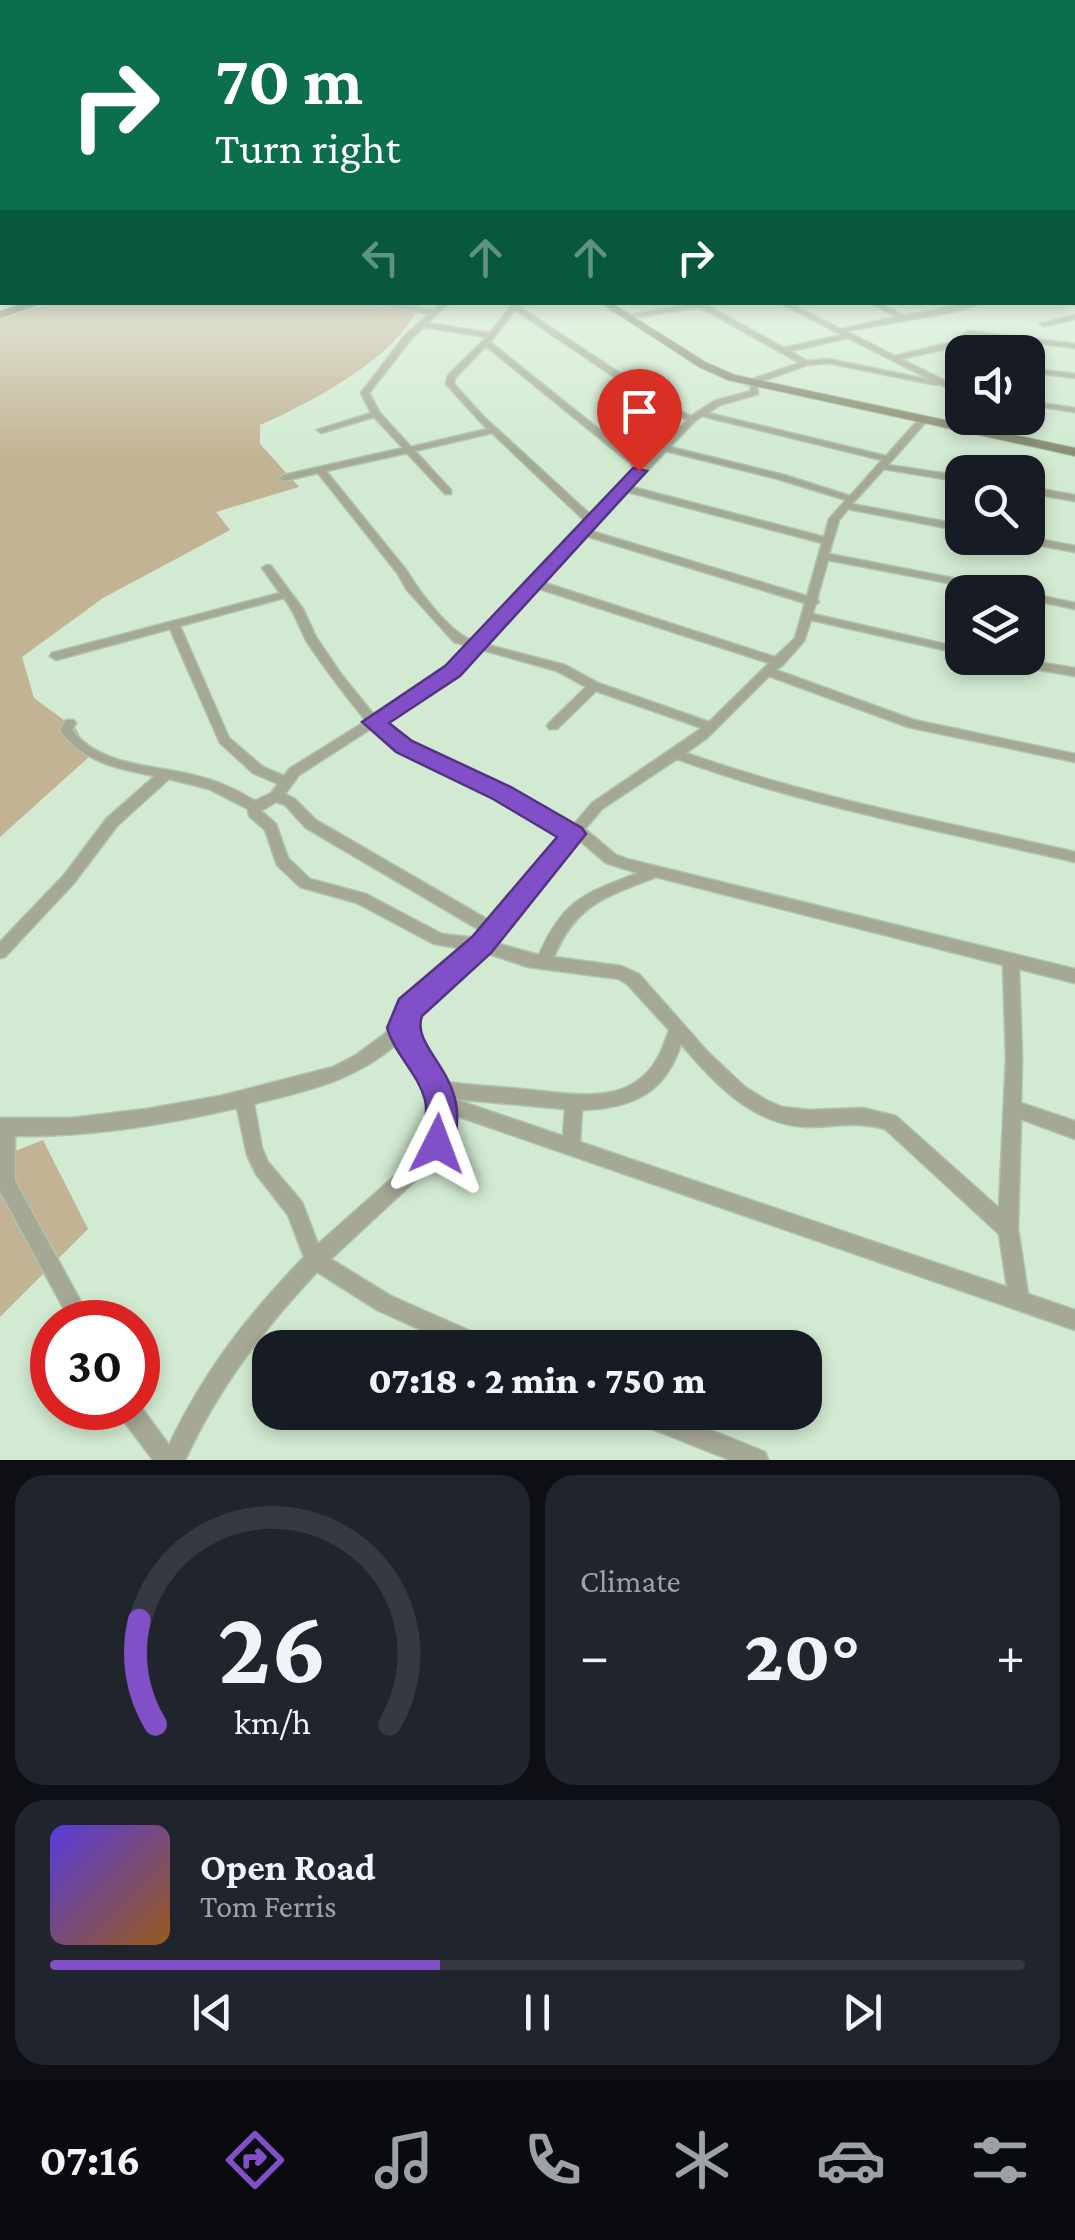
<!DOCTYPE html>
<html lang="en">
<head>
<meta charset="utf-8">
<style>
	:root { --surface:#171b24; --page:#20242c; --text:#f1f3f6; --muted:#9ea1a6; --line:#363941; --accent:#814fc7 }
	body { margin:0; font-family:"Crimson Pro",serif; background:var(--page); color:var(--text); height:100vh; display:flex; flex-direction:column; font-size:38px; white-space:nowrap }
	* { box-sizing:border-box; margin:0 }
	p { font-size:32px; color:var(--muted) }
	.icon { flex:none; width:55px; height:55px; fill:none; stroke:currentColor; stroke-width:2; stroke-linecap:round; stroke-linejoin:round }
	.map { position:relative; height:1460px; overflow:hidden }
	.sheet { display:flex; flex-direction:column; gap:15px; padding:15px; background:#0d0f14; flex:1 }
	.sheet>* { flex:none }
	.hud { position:absolute; left:0px; top:0px; width:1075px; height:305px; box-shadow:0 5px 15px #0003; background:#0b6e4f; color:#fff; overflow:hidden }
	.buttons { position:absolute; left:945px; top:335px; display:grid; gap:20px }
	.buttons a { display:grid; place-items:center; width:100px; height:100px; border-radius:20px; background:var(--surface); box-shadow:0 5px 15px #0003; font-size:50px }
	.speed { position:absolute; left:30px; top:1300px; display:flex; gap:20px; font-size:50px; font-weight:700; text-align:center }
	.speed>* { display:grid; place-content:center; width:130px; height:130px; border-radius:50%; background:var(--surface); box-shadow:0 5px 15px #0003; line-height:1 }
	.speed .limit { border:15px solid #d22; background:#fff; color:#111 }
	.pin { position:absolute; display:grid; place-items:center; width:85px; height:85px; color:#fff; margin:-102px -42px; border-radius:50% 50% 50% 0; rotate:-45deg; box-shadow:0 0 10px #0007 }
	.pin .icon { rotate:45deg }
	.me { position:absolute; width:110px; margin:-55px; rotate:3deg; stroke-linejoin:round; filter:drop-shadow(0 0 8px #0008) }
	.turn { display:flex; align-items:center; gap:35px; height:210px; padding:0 50px; font-size:45px }
	.turn .icon { width:130px; height:130px; stroke-width:2.5 }
	.turn b { display:block; font-size:70px; line-height:85px }
	.lanes { display:flex; align-items:center; height:95px; padding:0 50px; background:#0003; justify-content:center; gap:50px; direction:ltr }
	.lanes .off { opacity:.35 }
	.big { font-size:75px; font-weight:800; line-height:1.1 }
	.sheet .card { flex:1; display:flex; flex-direction:column; justify-content:center; gap:15px; min-width:0; padding:0 35px; border-radius:30px; background:var(--page) }
	.sheet .dial { align-items:center; gap:0 }
	.dial svg { height:260px; overflow:visible; fill:none; stroke:var(--line); stroke-width:7; stroke-linecap:round; text-anchor:middle }
	.dial text { fill:var(--text); stroke:none }
	.song { display:flex; align-items:center; gap:30px }
	.cover { width:120px; height:120px; border-radius:15px; background:linear-gradient(135deg,hsl(250 70% 55%),hsl(30 70% 35%)) }
	.played { height:10px; border-radius:5px; background:linear-gradient(90deg,var(--accent) 40%,var(--line) 40%) }
	.keys { display:flex; justify-content:space-around; direction:ltr }
	.heat { display:flex; justify-content:space-between; align-items:center; font-size:55px; direction:ltr }
	.sheet .tiles { flex:1; display:grid; gap:15px; grid-template-columns:1fr 1fr }
	.card:last-child { grid-column:span 2 }
	.trip { position:absolute; left:252px; top:1330px; width:570px; height:100px; border-radius:30px; background:var(--surface); box-shadow:0 5px 15px #0003; font-weight:800; line-height:100px; text-align:center }
	.tabs { display:flex; height:160px; justify-content:space-around; align-items:center; background:#090b0e; color:var(--muted) }
	.tabs .icon { width:70px; height:70px }
	.tabs .current { color:var(--accent) }
	.tabs b { font-size:45px; color:var(--text) }
	.map>svg:first-child { display:block }
	.green { fill:#c3b395 }
	.lines { fill:none; stroke-linecap:round; stroke-linejoin:round }
	.street-casing { stroke:#aec4ae; stroke-width:3 }
	.secondary-casing { stroke:#aec4ae; stroke-width:2 }
	.primary-casing { stroke:#aec4ae; stroke-width:2 }
	.street { fill:#a5a894; fill-rule:evenodd }
	.secondary { fill:#888b6f; fill-rule:evenodd }
	.primary { fill:#737754; fill-rule:evenodd }
	.route { fill:#814fc7; stroke:#543381; stroke-width:2.5 }
</style>
</head>
<body>
<div class="map">
<svg width="1075" height="1460" viewBox="0 0 1075 1460">
	<rect width="100%" height="100%" fill="#d1ead1"/>
	<path class="green" d="M 57,302 L 419,304 C 401,356 308,404 260,425 L 260,444 L 299,487 L 216,512 L 230,530 L 103,598 L 22,657 L 34,698 L 76,729 L 90,756 L 0,837 L 0,318 Z
		M 43,1140 L 88,1229 L 0,1317 L 0,1157 Z"/>
	<g class="lines">
		<defs>
			<path id="street" d="M 1075,279 L 1075,284 L 1072,285 L 1072,280 Z
				M 1072,300 L 1075,301 L 1075,306 L 1069,302 L 1072,302 Z
				M 381,302 L 434,310 L 442,302 L 450,302 L 427,323 L 490,333 L 512,305 L 521,302 L 518,306 L 668,405 L 691,416 L 714,401 L 751,391 L 750,385 L 746,385 L 746,381 L 800,363 L 699,307 L 626,319 L 624,318 L 624,316 L 701,302 L 784,348 L 842,335 L 778,302 L 787,302 L 840,329 L 896,317 L 869,302 L 878,302 L 904,316 L 975,302 L 987,302 L 948,313 L 846,331 L 895,356 L 953,342 L 968,331 L 1075,344 L 1075,348 L 970,335 L 959,346 L 901,359 L 962,389 L 962,394 L 939,384 L 936,385 L 828,363 L 807,365 L 757,383 L 758,394 L 720,405 L 708,413 L 886,456 L 919,419 L 925,419 L 925,423 L 888,465 L 962,476 L 962,482 L 884,469 L 852,504 L 962,525 L 962,531 L 848,509 L 839,520 L 829,554 L 1009,589 L 1014,592 L 995,592 L 828,560 L 817,599 L 819,602 L 815,605 L 813,614 L 962,648 L 962,654 L 811,620 L 804,641 L 783,665 L 776,670 L 914,720 L 1075,754 L 1075,762 L 908,727 L 769,676 L 707,738 L 686,753 C 813,798 944,822 1075,852 L 1075,862 C 941,831 806,806 677,759 L 602,809 L 585,829 L 616,855 L 627,859 L 1075,969 L 1075,983 L 1019,969 L 1022,1058 L 1021,1103 L 1075,1121 L 1075,1139 L 1021,1119 L 1018,1229 L 1028,1294 L 1075,1310 L 1075,1330 L 451,1114 L 452,1123 L 446,1144 L 430,1167 L 331,1259 L 391,1296 L 493,1341 L 496,1348 L 461,1348 L 377,1310 L 317,1272 C 262,1331 219,1387 185,1460 L 153,1460 L 120,1416 L 117,1408 L 138,1408 L 138,1403 L 169,1445 C 205,1370 247,1316 304,1257 L 288,1215 L 256,1174 L 247,1155 L 237,1108 C 164,1125 90,1137 15,1136 L 15,1181 L 92,1322 L 71,1322 L 0,1191 L 0,1118 L 71,1118 L 146,1109 L 220,1096 L 333,1067 L 356,1055 L 383,1035 L 396,1023 L 404,1003 L 465,949 L 434,944 L 357,903 L 300,887 L 277,865 L 265,830 L 249,816 L 248,809 L 209,789 L 169,779 L 117,826 L 74,883 L 5,957 L 0,958 L 0,942 L 64,875 L 107,818 L 155,776 C 119,769 82,762 60,730 L 66,720 L 74,720 L 76,723 L 72,730 C 100,767 156,765 197,776 C 218,781 237,790 255,801 L 271,793 L 278,784 L 253,773 L 220,743 L 170,629 L 56,660 L 50,656 L 52,653 L 280,593 L 262,568 L 267,565 L 271,566 L 303,609 L 316,637 L 341,674 L 374,715 L 448,668 L 469,646 L 454,642 L 407,590 L 398,574 L 318,473 L 284,481 L 279,478 L 284,475 L 403,448 L 374,417 L 321,433 L 317,430 L 371,413 L 361,393 L 406,334 L 430,314 L 374,304 ZM 515,310 L 662,409 L 687,420 L 641,467 L 636,459 L 490,342 ZM 424,327 L 487,337 L 448,375 L 446,384 L 487,429 L 411,447 L 380,413 L 369,393 L 412,338 ZM 848,338 L 931,380 L 828,359 L 807,361 L 790,351 ZM 486,346 L 630,463 L 636,473 L 621,486 L 593,517 L 484,417 L 454,384 L 455,378 ZM 702,416 L 882,460 L 850,496 L 784,475 L 670,447 L 695,421 ZM 492,433 L 587,523 L 474,641 C 452,635 419,592 407,571 L 326,471 L 407,453 L 445,494 L 451,494 L 451,490 L 415,451 ZM 666,451 L 778,479 L 846,500 L 829,519 L 824,537 L 632,487 ZM 628,492 L 822,543 L 807,596 L 591,531 ZM 586,536 L 805,603 L 795,638 L 775,657 L 542,582 ZM 537,588 L 769,663 L 709,722 L 598,683 L 565,665 L 484,644 ZM 284,598 C 295,612 299,627 307,642 C 325,669 345,695 366,721 L 289,769 L 284,776 L 263,767 L 229,738 L 180,626 ZM 479,649 L 557,671 L 586,687 L 549,723 L 547,726 L 549,729 L 557,729 L 596,691 L 702,728 L 592,803 L 572,827 L 507,790 L 456,769 L 384,727 L 381,722 L 456,674 ZM 372,728 L 376,733 L 446,775 L 497,796 L 564,835 L 492,922 L 316,820 L 295,799 L 285,794 L 299,775 ZM 276,802 L 285,805 L 306,828 L 483,932 L 477,938 L 442,934 L 366,894 L 310,879 L 288,858 L 276,824 L 261,811 ZM 578,839 L 606,863 L 638,873 C 585,893 563,900 539,955 L 492,942 L 500,935 L 502,930 ZM 656,877 L 1003,965 L 1006,1058 L 999,1208 L 896,1116 L 863,1108 L 809,1110 L 782,1107 L 766,1100 L 745,1087 L 707,1051 L 639,974 L 621,966 L 554,957 C 577,903 606,897 656,877 ZM 483,952 L 528,967 L 619,979 L 627,984 L 669,1030 C 662,1051 655,1069 636,1082 C 605,1103 556,1092 521,1089 C 494,1086 468,1086 442,1081 C 434,1061 417,1048 410,1028 L 416,1012 ZM 399,1042 C 421,1084 456,1106 418,1155 L 318,1244 L 302,1202 L 268,1162 L 262,1148 L 254,1104 C 308,1090 356,1081 399,1042 ZM 681,1044 C 714,1083 753,1125 807,1127 C 833,1127 859,1121 885,1129 L 999,1234 L 1007,1287 L 580,1142 L 582,1110 C 632,1108 665,1094 681,1044 ZM 454,1099 L 565,1109 L 563,1136 Z
				M 1075,315 L 1075,319 L 1044,326 L 1040,324 Z
				M 1028,368 L 1075,374 L 1075,378 L 1028,372 Z
				M 1028,401 L 1075,408 L 1075,412 L 1028,405 Z
				M 959,403 L 962,403 L 962,410 L 951,428 L 945,428 L 944,426 Z
				M 1028,487 L 1075,495 L 1075,501 L 1028,493 Z
				M 1028,537 L 1075,546 L 1075,552 L 1016,541 L 1011,538 Z
				M 1028,593 L 1075,603 L 1075,609 L 1028,599 Z
				M 987,658 L 1011,658 L 1075,668 L 1075,676 L 993,662 Z
				M 627,1412 L 666,1412 L 765,1452 L 768,1460 L 730,1460 L 630,1420 Z"/>
			<path id="secondary" d="M 599,302 L 610,302 L 707,363 L 735,375 L 1075,448 L 1075,456 L 728,380 L 699,367 Z"/>
			<path id="primary" d="M 29,302 L 47,302 L 0,318 L 0,311 Z"/>
		</defs>
		<use href="#street" class="street-casing"/>
		<use href="#secondary" class="secondary-casing"/>
		<use href="#primary" class="primary-casing"/>
		<use href="#street" class="street"/>
		<use href="#secondary" class="secondary"/>
		<use href="#primary" class="primary"/>
	</g>
	<linearGradient id="sky" x2="0" y2="1"><stop stop-color="#73abcd"/><stop offset="0.55" stop-color="#eaf6ea"/><stop offset="1" stop-color="#eaf6ea" stop-opacity="0"/></linearGradient>
	<rect width="1075" height="457" fill="url(#sky)"/>
	<path class="route" d="M 633,468 L 647,471 L 460,676 L 389,723 L 412,741 L 511,787 L 582,828 L 586,834 L 491,953 L 422,1016 C 409,1052 481,1079 449,1155 L 437,1159 L 425,1155 C 418,1137 430,1119 425,1100 C 418,1073 395,1055 387,1028 L 399,999 L 472,937 L 557,837 L 493,799 L 396,752 L 362,722 L 445,666 Z"/>
</svg>
<div class="buttons">
<a><svg class="icon" aria-label="sound" viewBox="0 0 24 24"><path d="M4 9h4l5-4v14l-5-4H4zM17 9q2 3 0 6"/></svg></a>
<a><svg class="icon" aria-label="search" viewBox="0 0 24 24"><circle cx="10" cy="10" r="6"/><path d="M15 15l6 6"/></svg></a>
<a><svg class="icon" aria-label="layers" viewBox="0 0 24 24"><path d="M12 4l9 5-9 5-9-5zM3 14l9 5 9-5"/></svg></a>
</div>
<div class="speed"><div class="limit">30</div></div>
<div class="pin" style="left:639px;top:471px;background:#d93025"><svg class="icon" aria-label="arrive" viewBox="0 0 24 24"><path d="M6 21V4h12l-3 4 3 4H6"/></svg></div>
<svg class="me" style="left:437px;top:1144px" viewBox="-20 -20 40 40"><path d="M0-17L14 15 0 8-14 15z" fill="#814fc7" stroke="#fff" stroke-width="4"/></svg>
<div class="trip">07:18 · 2 min · 750 m</div>
<div class="hud">
<div class="turn"><svg class="icon" aria-label="right" viewBox="0 0 24 24"><path d="M7 20v-9h11M14 6l5 5-5 5"/></svg><div><b>70 m</b>Turn right</div></div>
<div class="lanes"><svg class="icon off" aria-label="left" viewBox="0 0 24 24"><path d="M17 20v-9H6M10 6l-5 5 5 5"/></svg><svg class="icon off" aria-label="ahead" viewBox="0 0 24 24"><path d="M12 20V5M6 11l6-6 6 6"/></svg><svg class="icon off" aria-label="ahead" viewBox="0 0 24 24"><path d="M12 20V5M6 11l6-6 6 6"/></svg><svg class="icon" aria-label="right" viewBox="0 0 24 24"><path d="M7 20v-9h11M14 6l5 5-5 5"/></svg></div>
</div>
</div>
<section class="sheet">
<div class="tiles">
<div class="card dial"><svg viewBox="0 0 100 80">
<path d="M14 69A42 42 0 1 1 86 69"/>
<path d="M14 69A42 42 0 0 1 9 37" stroke="#814fc7"/>
<text x="50" y="56" font-size="32" font-weight="700">26</text>
<text x="50" y="72" font-size="11">km/h</text>
</svg></div>
<div class="card"><p>Climate</p>
<div class="heat"><a>−</a><b class="big">20°</b><a>+</a></div>
</div>
<div class="card">
<div class="song"><i class="cover"></i><div><b>Open Road</b><p>Tom Ferris</p></div></div>
<div class="played"></div>
<div class="keys"><svg class="icon" aria-label="previous" viewBox="0 0 24 24"><path d="M18 5L8 12l10 7zM5 5v14"/></svg><svg class="icon" aria-label="pause" viewBox="0 0 24 24"><path d="M8 5v14M16 5v14"/></svg><svg class="icon" aria-label="next" viewBox="0 0 24 24"><path d="M6 5l10 7-10 7zM19 5v14"/></svg></div>
</div>
</div>
</section>
<nav class="tabs">
<b>07:16</b>
<svg class="icon current" aria-label="directions" viewBox="0 0 24 24"><path d="M12 3l9 9-9 9-9-9zM9 14v-3h6M13 9l2 2-2 2"/></svg>
<svg class="icon" aria-label="music" viewBox="0 0 24 24"><path d="M9 18V5l10-2v13"/><circle cx="6" cy="18" r="3"/><circle cx="16" cy="16" r="3"/></svg>
<svg class="icon" aria-label="phone" viewBox="0 0 24 24"><path d="M5 4h4l2 5-3 2q2 4 5 5l2-3 5 2v4C11 20 4 13 5 4z"/></svg>
<svg class="icon" aria-label="climate" viewBox="0 0 24 24"><path d="M12 3v18M4 7l16 10M4 17L20 7"/></svg>
<svg class="icon" aria-label="car" viewBox="0 0 24 24"><path d="M5 17H2v-5l4-1 3-4h7l3 4 3 1v5h-3M9 17h6M6 11h13"/><circle cx="7" cy="17" r="2"/><circle cx="17" cy="17" r="2"/></svg>
<svg class="icon" aria-label="filters" viewBox="0 0 24 24"><path d="M4 7h16M4 17h16"/><circle cx="9" cy="7" r="2"/><circle cx="15" cy="17" r="2"/></svg>
</nav>
</body>
</html>
